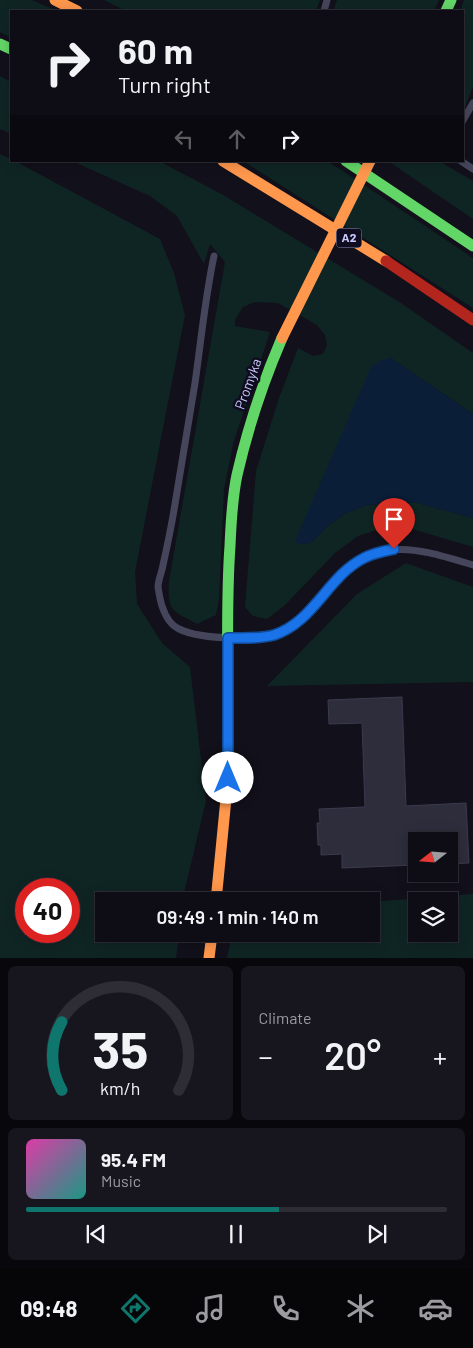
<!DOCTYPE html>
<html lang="en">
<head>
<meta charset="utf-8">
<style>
	:root { --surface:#0e0c14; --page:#17151d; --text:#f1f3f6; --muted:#9b9ba0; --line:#2e2c34; --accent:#0f766e }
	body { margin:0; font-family:Barlow,sans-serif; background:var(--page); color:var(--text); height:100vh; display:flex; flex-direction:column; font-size:19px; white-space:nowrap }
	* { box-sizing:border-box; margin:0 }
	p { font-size:16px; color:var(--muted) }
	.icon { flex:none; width:28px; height:28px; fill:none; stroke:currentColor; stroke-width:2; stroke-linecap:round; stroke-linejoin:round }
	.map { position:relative; height:958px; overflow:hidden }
	.drawer { display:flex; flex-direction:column; gap:8px; padding:8px; background:#08070b; flex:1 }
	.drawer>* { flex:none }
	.guide { position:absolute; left:10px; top:10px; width:454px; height:152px; border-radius:0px; box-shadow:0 2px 12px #0003,0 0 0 1px var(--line); background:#0e0c14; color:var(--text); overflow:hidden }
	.needle { width:32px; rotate:253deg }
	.controls { position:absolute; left:408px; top:832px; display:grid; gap:10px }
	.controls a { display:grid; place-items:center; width:50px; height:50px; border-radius:0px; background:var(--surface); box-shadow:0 2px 12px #0003,0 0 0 1px var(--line); font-size:25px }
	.speed { position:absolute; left:15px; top:878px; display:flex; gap:10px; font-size:25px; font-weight:700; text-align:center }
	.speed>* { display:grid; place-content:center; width:65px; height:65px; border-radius:50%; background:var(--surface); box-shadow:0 2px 12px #0003,0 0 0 1px var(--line); line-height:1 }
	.speed .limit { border:8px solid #d22; background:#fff; color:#111 }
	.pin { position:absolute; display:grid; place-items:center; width:42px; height:42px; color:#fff; margin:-51px -21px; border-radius:50% 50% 50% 0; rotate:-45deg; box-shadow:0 0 5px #0007 }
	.pin .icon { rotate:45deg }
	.me { position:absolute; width:55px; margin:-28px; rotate:0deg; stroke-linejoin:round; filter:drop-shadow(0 0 4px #0008) }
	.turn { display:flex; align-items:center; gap:18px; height:105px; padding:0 25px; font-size:22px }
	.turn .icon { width:65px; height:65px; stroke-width:2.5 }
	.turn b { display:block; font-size:35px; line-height:42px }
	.lanes { display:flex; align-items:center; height:48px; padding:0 25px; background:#0003; justify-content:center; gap:25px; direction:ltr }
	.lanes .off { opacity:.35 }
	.big { font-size:38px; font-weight:600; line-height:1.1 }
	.drawer .tile { flex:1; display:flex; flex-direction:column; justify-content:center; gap:8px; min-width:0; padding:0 18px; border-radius:8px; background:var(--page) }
	.drawer .dial { align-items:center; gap:0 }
	.dial svg { height:130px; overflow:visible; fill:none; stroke:var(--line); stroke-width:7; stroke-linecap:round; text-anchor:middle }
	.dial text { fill:var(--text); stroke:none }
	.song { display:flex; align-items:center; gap:15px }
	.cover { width:60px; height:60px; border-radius:8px; background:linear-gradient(135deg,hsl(320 70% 55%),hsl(170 70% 35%)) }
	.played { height:5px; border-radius:2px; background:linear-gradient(90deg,var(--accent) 60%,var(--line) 60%) }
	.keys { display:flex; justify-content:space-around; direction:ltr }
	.heat { display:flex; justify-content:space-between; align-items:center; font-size:28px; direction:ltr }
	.drawer .tiles { flex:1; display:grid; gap:8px; grid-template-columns:1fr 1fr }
	.tile:last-child { grid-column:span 2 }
	.trip { position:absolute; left:95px; top:892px; width:285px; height:50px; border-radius:0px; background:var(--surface); box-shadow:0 2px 12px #0003,0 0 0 1px var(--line); font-weight:600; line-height:50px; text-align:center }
	.tab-bar { display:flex; height:80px; justify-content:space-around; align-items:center; background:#060508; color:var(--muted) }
	.tab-bar .icon { width:35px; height:35px }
	.tab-bar .current { color:var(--accent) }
	.tab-bar b { font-size:22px; color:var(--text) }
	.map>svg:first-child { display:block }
	.green { fill:#0f2524; fill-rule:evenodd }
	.water { fill:#0a1e37 }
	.building { fill:#2e2d3c; stroke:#3c3a4e }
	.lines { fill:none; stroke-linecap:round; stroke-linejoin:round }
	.lane { stroke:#45465b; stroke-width:7 }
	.fast { stroke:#63d668; stroke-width:11 }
	.slow { stroke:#ff974d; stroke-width:11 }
	.jam { stroke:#b3261e; stroke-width:11 }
	.slow-bridge { stroke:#ff974d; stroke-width:11 }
	.route-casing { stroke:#114b97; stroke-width:12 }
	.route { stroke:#1a73e8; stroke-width:9 }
	.labels { text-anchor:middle; stroke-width:5; stroke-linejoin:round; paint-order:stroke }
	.shield { fill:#0e0c1e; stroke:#9291bb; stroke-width:1 }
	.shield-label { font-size:12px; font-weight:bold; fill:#cbcafe }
	.street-label { font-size:14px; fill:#cbcafe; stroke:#0e0c1e }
</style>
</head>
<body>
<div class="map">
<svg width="473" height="958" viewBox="0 0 473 958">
	<rect width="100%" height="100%" fill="#12101a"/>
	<path class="green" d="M 0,0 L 32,0 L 57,11 L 11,11 L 11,38 L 0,32 Z
		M 104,0 L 320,0 L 316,11 L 126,11 Z
		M 337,0 L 439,0 L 434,11 L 333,11 Z
		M 464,0 L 473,0 L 473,86 L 463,113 L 462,11 L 460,11 Z
		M 0,76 L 11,82 L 11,134 L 0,129 Z
		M 0,154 L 11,159 L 11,161 L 15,161 L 160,239 L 174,273 L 185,315 L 135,572 L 137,604 L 162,643 L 190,667 L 206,801 L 182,901 L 104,901 L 104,934 L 179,934 L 176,958 L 0,958 ZM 26,889 L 69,889 L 69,931 L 26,931 Z
		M 72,161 L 159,161 L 223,195 L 401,303 L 473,353 L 473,414 L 391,358 L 312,542 L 329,525 L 346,513 L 367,505 L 414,502 L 473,518 L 473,547 L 409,528 L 377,530 L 358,536 L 335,553 L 285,605 L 267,619 L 253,616 L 245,607 L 256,471 L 279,398 L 298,348 L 313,356 L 323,354 L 327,345 L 325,335 L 317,325 L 278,303 L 255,302 L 243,307 L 235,320 L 235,326 L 270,332 L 233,444 L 224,489 L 219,599 L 216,615 L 197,624 C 172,611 167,611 169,581 L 225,262 L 210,244 L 204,264 L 177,216 L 150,196 Z
		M 243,161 L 326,161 L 343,171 L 473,258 L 473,308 Z
		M 388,161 L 439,161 L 473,181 L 473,219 Z
		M 406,563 L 473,587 L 473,682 L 267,686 L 357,594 Z
		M 473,894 L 473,958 L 227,958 L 232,934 L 371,934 L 371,902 ZM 416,901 L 449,901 L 449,934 L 416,934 Z"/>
	<path class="water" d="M 391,358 L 473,414 L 473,518 L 414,502 L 367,505 L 346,513 L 329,525 L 312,542 L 301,545 L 295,541 L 371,367 L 379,361 Z"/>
	<path class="building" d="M 402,697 L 406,806 L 466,803 L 469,863 L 449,864 L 449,841 L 416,841 L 416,865 L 342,868 L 342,854 L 321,855 L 321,845 L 318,845 L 317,823 L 320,823 L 319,809 L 365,807 L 362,723 L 329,724 L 328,700 Z"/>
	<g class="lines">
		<path class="lane" d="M 324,11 L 327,0
			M 462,122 L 473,103
			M 461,161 L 473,169
			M 214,256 C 205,298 201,341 195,383 C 188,425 181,467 174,510 C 171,528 167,547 163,565 C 162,572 158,580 158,587 C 159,593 160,600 162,606 C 165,615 170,625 179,629 C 201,640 265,641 286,630 C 305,620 318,601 332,585 C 377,534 416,548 473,565"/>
		<path class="fast" d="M 446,11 L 451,0
			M 0,44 L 11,49
			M 346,161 L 473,246
			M 228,713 C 228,657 226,601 230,546 C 231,522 232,498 237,475 C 248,427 263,382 282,338"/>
		<path class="slow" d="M 55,0 L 77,11
			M 223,161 L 386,261
			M 216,901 L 228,778 L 228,713
			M 209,958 L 212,934"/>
		<path class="jam" d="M 386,261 L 473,320"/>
		<path class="slow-bridge" d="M 282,338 L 370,161"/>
	</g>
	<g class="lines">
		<defs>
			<path id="route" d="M 228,778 L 228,638 C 244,638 260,639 274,635 C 314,622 328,576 364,558 C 373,553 384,551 394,549"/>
		</defs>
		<use href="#route" class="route-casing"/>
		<use href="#route" class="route"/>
	</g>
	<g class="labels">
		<rect class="shield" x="336.5" y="228.5" width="25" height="19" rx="4"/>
		<g class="shield-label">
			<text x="349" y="242">A2</text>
		</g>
		<g class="street-label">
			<text transform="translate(248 384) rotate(-70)" y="5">Promyka</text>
		</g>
	</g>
</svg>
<div class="controls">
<a><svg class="needle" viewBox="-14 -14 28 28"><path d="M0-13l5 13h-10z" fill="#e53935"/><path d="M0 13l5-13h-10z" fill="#9b9ba0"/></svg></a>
<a><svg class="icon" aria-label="layers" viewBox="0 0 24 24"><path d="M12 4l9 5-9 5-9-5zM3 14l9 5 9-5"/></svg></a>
</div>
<div class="speed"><div class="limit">40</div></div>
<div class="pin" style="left:394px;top:549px;background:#d93025"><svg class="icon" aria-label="arrive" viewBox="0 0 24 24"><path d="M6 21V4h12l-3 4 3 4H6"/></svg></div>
<svg class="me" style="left:228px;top:778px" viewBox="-20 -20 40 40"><circle r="19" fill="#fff"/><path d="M0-13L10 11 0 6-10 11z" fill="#1a73e8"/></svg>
<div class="trip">09:49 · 1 min · 140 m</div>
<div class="guide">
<div class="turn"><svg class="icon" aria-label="right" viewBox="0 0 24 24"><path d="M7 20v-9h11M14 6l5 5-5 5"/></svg><div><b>60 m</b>Turn right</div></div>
<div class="lanes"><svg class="icon off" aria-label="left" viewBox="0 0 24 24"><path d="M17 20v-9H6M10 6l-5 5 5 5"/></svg><svg class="icon off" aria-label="ahead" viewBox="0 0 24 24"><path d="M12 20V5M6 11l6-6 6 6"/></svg><svg class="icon" aria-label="right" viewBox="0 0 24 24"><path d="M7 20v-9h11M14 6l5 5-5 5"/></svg></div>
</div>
</div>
<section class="drawer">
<div class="tiles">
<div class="tile dial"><svg viewBox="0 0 100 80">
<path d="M14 69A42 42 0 1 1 86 69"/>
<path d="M14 69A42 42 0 0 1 14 27" stroke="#0f766e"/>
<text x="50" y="56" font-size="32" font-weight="700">35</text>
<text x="50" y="72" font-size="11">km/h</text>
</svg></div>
<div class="tile"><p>Climate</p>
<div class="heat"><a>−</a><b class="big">20°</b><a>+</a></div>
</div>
<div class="tile">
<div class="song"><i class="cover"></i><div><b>95.4 FM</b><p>Music</p></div></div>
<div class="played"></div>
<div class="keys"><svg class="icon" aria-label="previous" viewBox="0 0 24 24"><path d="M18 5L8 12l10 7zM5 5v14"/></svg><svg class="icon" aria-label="pause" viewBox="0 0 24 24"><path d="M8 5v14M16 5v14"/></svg><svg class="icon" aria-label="next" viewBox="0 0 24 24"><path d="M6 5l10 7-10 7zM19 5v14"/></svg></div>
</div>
</div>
</section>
<nav class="tab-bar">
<b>09:48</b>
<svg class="icon current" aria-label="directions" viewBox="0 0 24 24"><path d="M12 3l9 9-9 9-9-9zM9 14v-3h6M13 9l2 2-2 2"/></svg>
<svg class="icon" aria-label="music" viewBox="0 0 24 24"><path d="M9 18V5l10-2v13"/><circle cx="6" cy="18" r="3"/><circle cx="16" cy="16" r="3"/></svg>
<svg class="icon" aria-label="phone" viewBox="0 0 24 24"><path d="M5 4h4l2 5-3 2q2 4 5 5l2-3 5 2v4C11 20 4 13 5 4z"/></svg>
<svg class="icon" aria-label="climate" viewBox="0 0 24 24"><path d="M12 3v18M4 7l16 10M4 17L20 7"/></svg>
<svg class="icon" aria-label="car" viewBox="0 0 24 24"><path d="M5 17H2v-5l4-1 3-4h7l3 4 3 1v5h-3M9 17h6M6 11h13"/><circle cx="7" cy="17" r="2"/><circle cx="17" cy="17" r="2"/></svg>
</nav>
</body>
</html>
